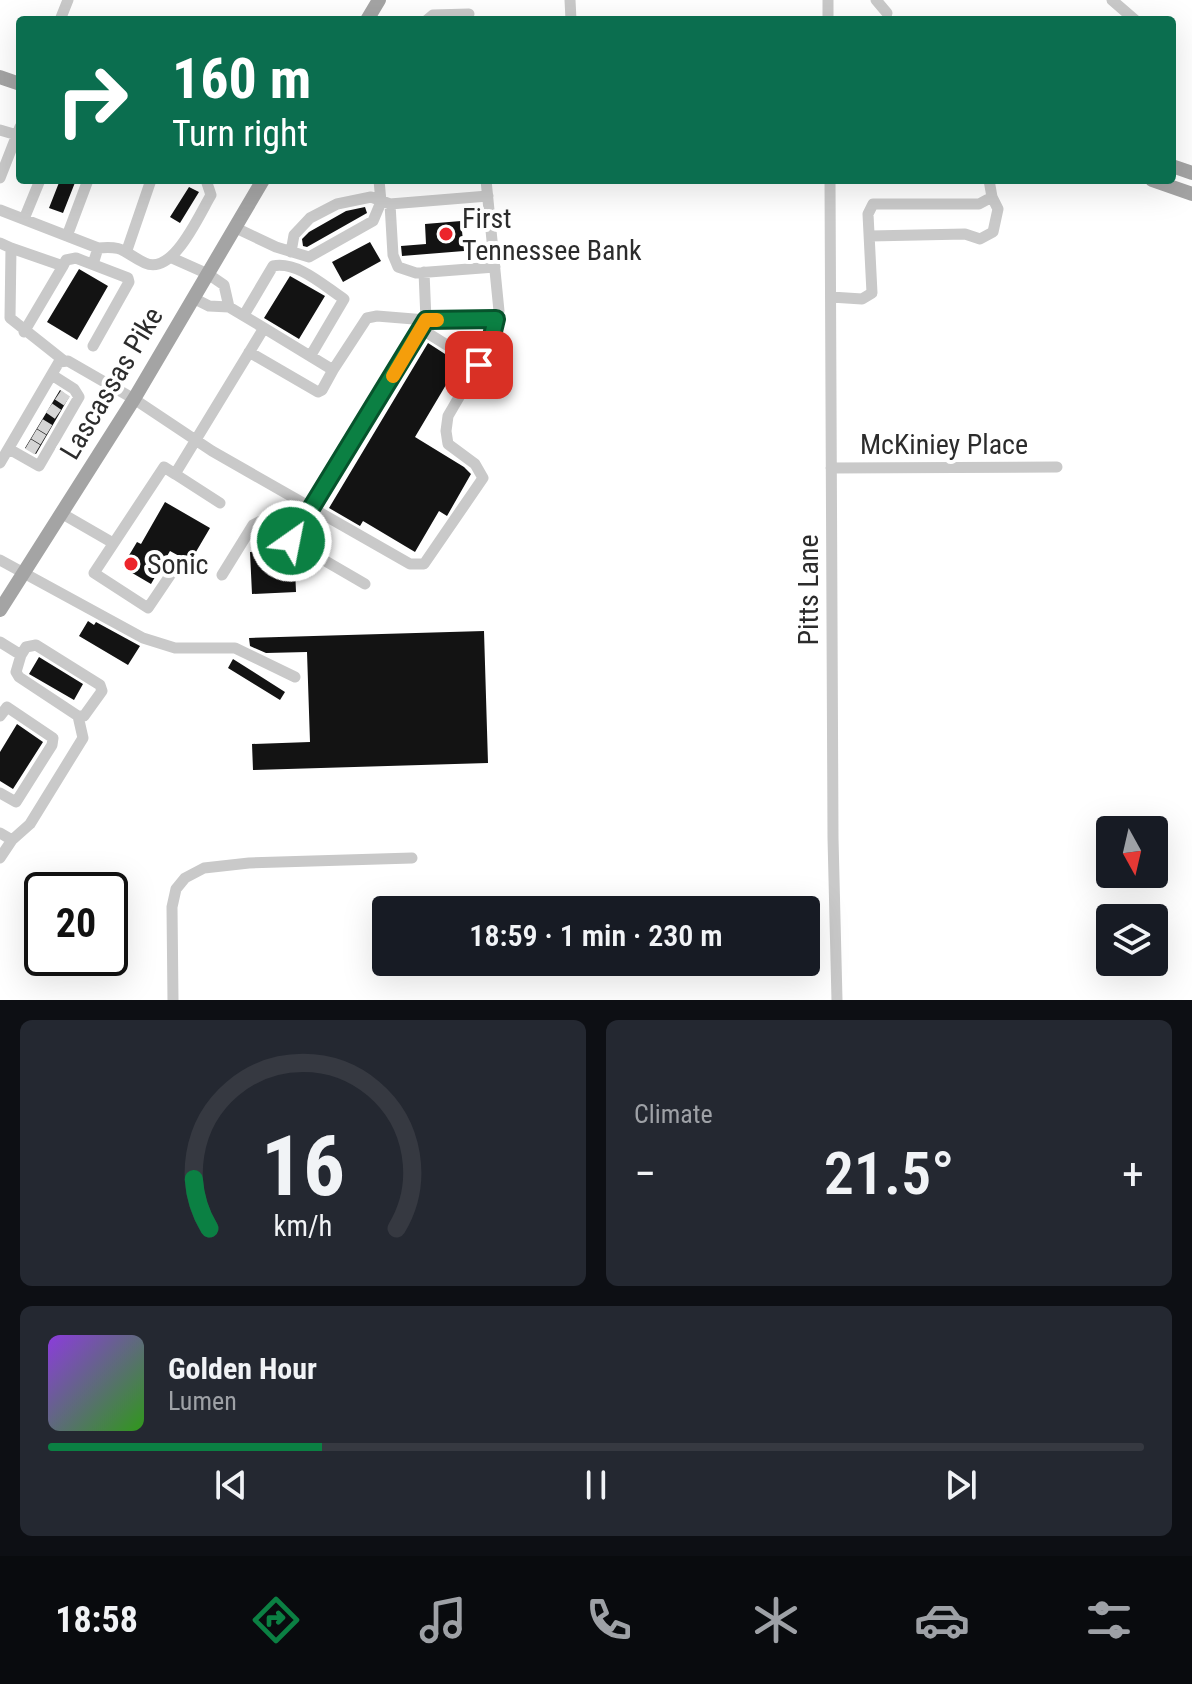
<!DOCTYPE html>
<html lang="en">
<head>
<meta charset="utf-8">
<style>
	:root { --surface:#171b24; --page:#242831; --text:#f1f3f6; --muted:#9ea1a6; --line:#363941; --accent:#0b8043 }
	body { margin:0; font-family:"Roboto Condensed",sans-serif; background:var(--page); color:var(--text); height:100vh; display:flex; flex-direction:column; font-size:30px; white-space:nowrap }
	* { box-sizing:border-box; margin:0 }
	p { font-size:26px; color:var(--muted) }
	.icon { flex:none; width:44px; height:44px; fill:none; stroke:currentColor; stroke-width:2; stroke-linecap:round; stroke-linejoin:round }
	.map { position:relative; height:1000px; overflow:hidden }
	.sheet { display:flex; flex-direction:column; gap:20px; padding:20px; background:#0d0f14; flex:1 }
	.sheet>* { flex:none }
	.banner { position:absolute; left:16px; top:16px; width:1160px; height:168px; border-radius:8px; box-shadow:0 8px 32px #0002; background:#0b6e4f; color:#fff; overflow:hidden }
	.needle { width:52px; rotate:172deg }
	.buttons { position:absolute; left:1096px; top:816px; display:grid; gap:16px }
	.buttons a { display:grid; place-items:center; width:72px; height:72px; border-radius:8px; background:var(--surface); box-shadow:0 8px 32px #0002; font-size:40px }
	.speed { position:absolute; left:24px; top:872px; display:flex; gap:16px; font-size:40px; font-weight:700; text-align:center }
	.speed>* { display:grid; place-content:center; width:104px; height:104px; border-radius:50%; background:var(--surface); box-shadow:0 8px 32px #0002; line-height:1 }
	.speed .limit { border:4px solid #111; border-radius:12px; background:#fff; color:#111 }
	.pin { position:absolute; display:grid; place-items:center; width:68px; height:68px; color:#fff; margin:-34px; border-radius:16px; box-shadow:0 4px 12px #0006 }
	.me { position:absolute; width:88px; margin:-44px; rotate:33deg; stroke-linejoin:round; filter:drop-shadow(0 0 6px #0008) }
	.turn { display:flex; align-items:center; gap:28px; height:168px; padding:0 24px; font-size:36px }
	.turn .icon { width:104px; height:104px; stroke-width:2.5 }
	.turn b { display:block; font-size:56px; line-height:68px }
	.big { font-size:60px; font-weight:600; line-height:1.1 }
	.sheet .card { flex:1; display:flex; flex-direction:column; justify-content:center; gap:12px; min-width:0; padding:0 28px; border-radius:12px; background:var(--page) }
	.sheet .dial { align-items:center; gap:0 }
	.dial svg { height:208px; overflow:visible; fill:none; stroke:var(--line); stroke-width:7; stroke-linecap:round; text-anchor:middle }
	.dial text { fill:var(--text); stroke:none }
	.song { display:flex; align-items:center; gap:24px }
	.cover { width:96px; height:96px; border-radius:12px; background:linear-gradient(135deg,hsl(270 70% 55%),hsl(110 70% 35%)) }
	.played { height:8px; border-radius:4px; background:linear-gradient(90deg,var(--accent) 25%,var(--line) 25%) }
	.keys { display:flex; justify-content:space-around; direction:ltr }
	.heat { display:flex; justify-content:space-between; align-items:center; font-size:44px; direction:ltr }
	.sheet .tiles { flex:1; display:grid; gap:20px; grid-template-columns:1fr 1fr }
	.card:last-child { grid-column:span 2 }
	.trip { position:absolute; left:372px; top:896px; width:448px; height:80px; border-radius:8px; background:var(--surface); box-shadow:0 8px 32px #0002; font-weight:600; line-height:80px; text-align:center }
	.tab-bar { display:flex; height:128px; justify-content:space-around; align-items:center; background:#090b0e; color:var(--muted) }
	.tab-bar .icon { width:56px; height:56px }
	.tab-bar .on { color:var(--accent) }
	.tab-bar b { font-size:36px; color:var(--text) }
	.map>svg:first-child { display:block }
	.building { fill:#131313 }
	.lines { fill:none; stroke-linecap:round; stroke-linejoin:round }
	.minor-tunnel { stroke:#d5d5d5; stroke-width:11; stroke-dasharray:11 5.5; stroke-linecap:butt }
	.minor { stroke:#c9c9c9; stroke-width:11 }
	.major { stroke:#a4a4a4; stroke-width:14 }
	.route-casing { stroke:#07532c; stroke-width:20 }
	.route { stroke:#0b8043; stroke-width:14 }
	.slow { stroke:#f59e0b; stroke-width:14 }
	.poi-dot { fill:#ec252b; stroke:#fff; stroke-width:3 }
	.labels { text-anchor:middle; stroke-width:8; stroke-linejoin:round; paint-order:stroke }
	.poi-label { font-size:28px; fill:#2c2c2c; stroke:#fff; text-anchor:start }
	.street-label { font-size:28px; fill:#2c2c2c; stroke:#fff }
</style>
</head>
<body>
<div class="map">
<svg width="1192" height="1000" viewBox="0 0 1192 1000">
	<rect width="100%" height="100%" fill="#fff"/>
	<path class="building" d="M 60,180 L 76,180 L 63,213 L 49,208 Z
		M 189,187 L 199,192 L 180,223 L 170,217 Z
		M 365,207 L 367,213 L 307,247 L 303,246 L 302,239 L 309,232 L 346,211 Z
		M 461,221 L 464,251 L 402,256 L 401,246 L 426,244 L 425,224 Z
		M 370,242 L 381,261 L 343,282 L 332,262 Z
		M 79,269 L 108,286 L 77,340 L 47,322 Z
		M 290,276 L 325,296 L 299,339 L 264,318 Z
		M 428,343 L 459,363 L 415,437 L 464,467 L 471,474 L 447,516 L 439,511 L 415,552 L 363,521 L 360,526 L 329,508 Z
		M 60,390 L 69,397 L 36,454 L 25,448 Z
		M 165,502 L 210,528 L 190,562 L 170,551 L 151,584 L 122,567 L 137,542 L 141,544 Z
		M 273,551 L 274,569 L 295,568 L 296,592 L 252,594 L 250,552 Z
		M 88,621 L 94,625 L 96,622 L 140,646 L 128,665 L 79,636 Z
		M 484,631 L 488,763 L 253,770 L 252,744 L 310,742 L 307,652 L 266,653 L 250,646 L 249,638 Z
		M 39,657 L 83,684 L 74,700 L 29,674 Z
		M 233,659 L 285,692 L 280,700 L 228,668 Z
		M 17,724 L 43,742 L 13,789 L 0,781 L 0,752 Z"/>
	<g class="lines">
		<path class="minor-tunnel" d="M 58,395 L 67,401
			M 49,408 L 59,415
			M 40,424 L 50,430
			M 34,434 L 44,440
			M 28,444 L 38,450"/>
		<path class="minor" d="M 570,0 L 571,20
			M 828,0 L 828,20
			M 876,0 L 887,13
			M 1112,0 L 1135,20
			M 60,20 L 68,0
			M 427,20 L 433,15 L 469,14
			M 0,130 L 17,135
			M 0,178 L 20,127
			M 830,180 L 833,838 L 837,1000
			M 390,204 L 393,255 L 398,267 L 416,273 L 495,267
			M 0,210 L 98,248
			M 24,219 L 40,180
			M 236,228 L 276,247 L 309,257 L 373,221 L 381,202 L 379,180
			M 67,236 L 88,180
			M 870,236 L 965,234 L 980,239 L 993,232 L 998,209 L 992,197
			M 0,243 L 11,248 L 10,318 L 63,360
			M 11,248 L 63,266 L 66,260 L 76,258 L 128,278 L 129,282 L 93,346
			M 127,250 L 151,180
			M 291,252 L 294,235 L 310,218 L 337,204 L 371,197 L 390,204 L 488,196
			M 172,258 L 208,274 L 224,285 L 229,307
			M 93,264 L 98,248 C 124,245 124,253 145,263 C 173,276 199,215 211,195 L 206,180
			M 831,297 L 862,299 L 872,293 L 868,214 L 873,204 L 979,204 L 992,197 L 989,180
			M 244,315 L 273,266 C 298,261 324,286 344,299 L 311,355
			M 264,328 L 333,370 L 367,318 L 377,316 L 426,320 L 496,319
			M 421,329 L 479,365
			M 24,332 L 63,266
			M 249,352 L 318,392 L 322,390 L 333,370
			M 9,449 L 39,466 L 79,397 L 74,389 L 52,375
			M 0,463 L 59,362 L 68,361 L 134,399 L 212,451 L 410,564 L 424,564 L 483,478 L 475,464 L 448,444 L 446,431 L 448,416 L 490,344 L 499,311 L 486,180
			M 831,468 L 1057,467
			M 175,474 L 220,503
			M 61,513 L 113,543
			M 291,541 L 365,584
			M 0,560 L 143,638 L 175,648 L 235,648 L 295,677
			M 175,568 L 148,608 L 94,573 L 164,467 L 175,474 L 264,328 L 229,307 L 209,306 L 193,298
			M 222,575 L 253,525 L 261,521 L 291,541 L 426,320 L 424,272
			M 0,642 L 21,655
			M 36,645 L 100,685 L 102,691 L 84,716 L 78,716 L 19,677 L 16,672 L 21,655 L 26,647 Z
			M 0,716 L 7,707 L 53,738 L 52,745 L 16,802 L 0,793
			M 0,833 L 12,840 L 0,858
			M 12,840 L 30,824 L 83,738 L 78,716
			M 173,1000 L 172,907 L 176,889 L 185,878 L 204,868 L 249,863 L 412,858"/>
		<path class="major" d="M 367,20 L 379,0
			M 0,77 L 20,84
			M 1172,166 L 1192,173
			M 1152,180 L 1192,194
			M 0,610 L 134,399 L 263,180"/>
	</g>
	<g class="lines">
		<defs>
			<path id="route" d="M 291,541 L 426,320 L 496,319 L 490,344 L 479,365"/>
		</defs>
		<use href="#route" class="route-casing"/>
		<use href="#route" class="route"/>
		<path class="slow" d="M 393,376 L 426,320 L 437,320"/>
	</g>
	<g class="poi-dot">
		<circle cx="446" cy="234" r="8"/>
		<circle cx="131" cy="564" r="8"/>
	</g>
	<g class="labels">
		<g class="poi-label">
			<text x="462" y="228">First<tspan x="462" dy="32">Tennessee Bank</tspan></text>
			<text x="147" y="574">Sonic</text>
		</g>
		<g class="street-label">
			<text transform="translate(111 383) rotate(-59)" y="10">Lascassas Pike</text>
			<text x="944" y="454">McKiniey Place</text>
			<text transform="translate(808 590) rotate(-90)" y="10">Pitts Lane</text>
		</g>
	</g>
</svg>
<div class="buttons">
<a><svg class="needle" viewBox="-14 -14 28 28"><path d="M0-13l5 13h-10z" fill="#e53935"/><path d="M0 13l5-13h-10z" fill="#9ea1a6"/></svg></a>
<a><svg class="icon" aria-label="layers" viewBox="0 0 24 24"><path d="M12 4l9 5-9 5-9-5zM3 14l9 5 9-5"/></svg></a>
</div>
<div class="speed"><div class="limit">20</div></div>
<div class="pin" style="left:479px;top:365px;background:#d93025"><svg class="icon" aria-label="arrive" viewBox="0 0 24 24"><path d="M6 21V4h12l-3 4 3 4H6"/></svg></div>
<svg class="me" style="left:291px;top:541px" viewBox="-20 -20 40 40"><circle r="17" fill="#0b8043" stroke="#fff" stroke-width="3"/><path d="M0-11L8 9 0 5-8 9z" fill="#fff"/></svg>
<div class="trip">18:59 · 1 min · 230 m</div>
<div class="banner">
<div class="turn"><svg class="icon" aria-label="right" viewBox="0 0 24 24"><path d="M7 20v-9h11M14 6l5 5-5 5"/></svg><div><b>160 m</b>Turn right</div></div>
</div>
</div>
<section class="sheet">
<div class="tiles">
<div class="card dial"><svg viewBox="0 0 100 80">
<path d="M14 69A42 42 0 1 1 86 69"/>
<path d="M14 69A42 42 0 0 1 8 50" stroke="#0b8043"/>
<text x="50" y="56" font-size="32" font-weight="700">16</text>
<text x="50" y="72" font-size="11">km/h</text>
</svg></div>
<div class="card"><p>Climate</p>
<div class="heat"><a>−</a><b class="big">21.5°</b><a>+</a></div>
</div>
<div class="card">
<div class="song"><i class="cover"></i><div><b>Golden Hour</b><p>Lumen</p></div></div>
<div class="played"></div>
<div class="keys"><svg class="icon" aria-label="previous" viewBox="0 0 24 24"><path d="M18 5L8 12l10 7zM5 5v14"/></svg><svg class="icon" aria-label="pause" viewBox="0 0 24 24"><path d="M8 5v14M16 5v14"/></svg><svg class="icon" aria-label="next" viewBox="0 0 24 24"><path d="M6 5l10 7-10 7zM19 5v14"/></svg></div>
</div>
</div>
</section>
<nav class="tab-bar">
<b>18:58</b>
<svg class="icon on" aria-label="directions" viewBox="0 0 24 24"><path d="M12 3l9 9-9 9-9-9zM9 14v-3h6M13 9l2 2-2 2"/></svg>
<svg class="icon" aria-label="music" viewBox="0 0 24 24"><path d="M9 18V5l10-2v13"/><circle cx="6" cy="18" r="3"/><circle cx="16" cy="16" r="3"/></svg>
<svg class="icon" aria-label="phone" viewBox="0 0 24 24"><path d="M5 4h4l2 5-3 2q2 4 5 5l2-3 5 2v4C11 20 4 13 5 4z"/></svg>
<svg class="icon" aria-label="climate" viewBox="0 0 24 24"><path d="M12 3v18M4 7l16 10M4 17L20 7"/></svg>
<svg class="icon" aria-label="car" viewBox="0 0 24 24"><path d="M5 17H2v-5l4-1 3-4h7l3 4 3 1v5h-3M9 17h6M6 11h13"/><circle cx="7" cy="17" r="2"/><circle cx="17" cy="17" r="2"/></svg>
<svg class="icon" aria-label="filters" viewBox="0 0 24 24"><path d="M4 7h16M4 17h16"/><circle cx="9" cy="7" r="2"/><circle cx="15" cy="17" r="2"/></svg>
</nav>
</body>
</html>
